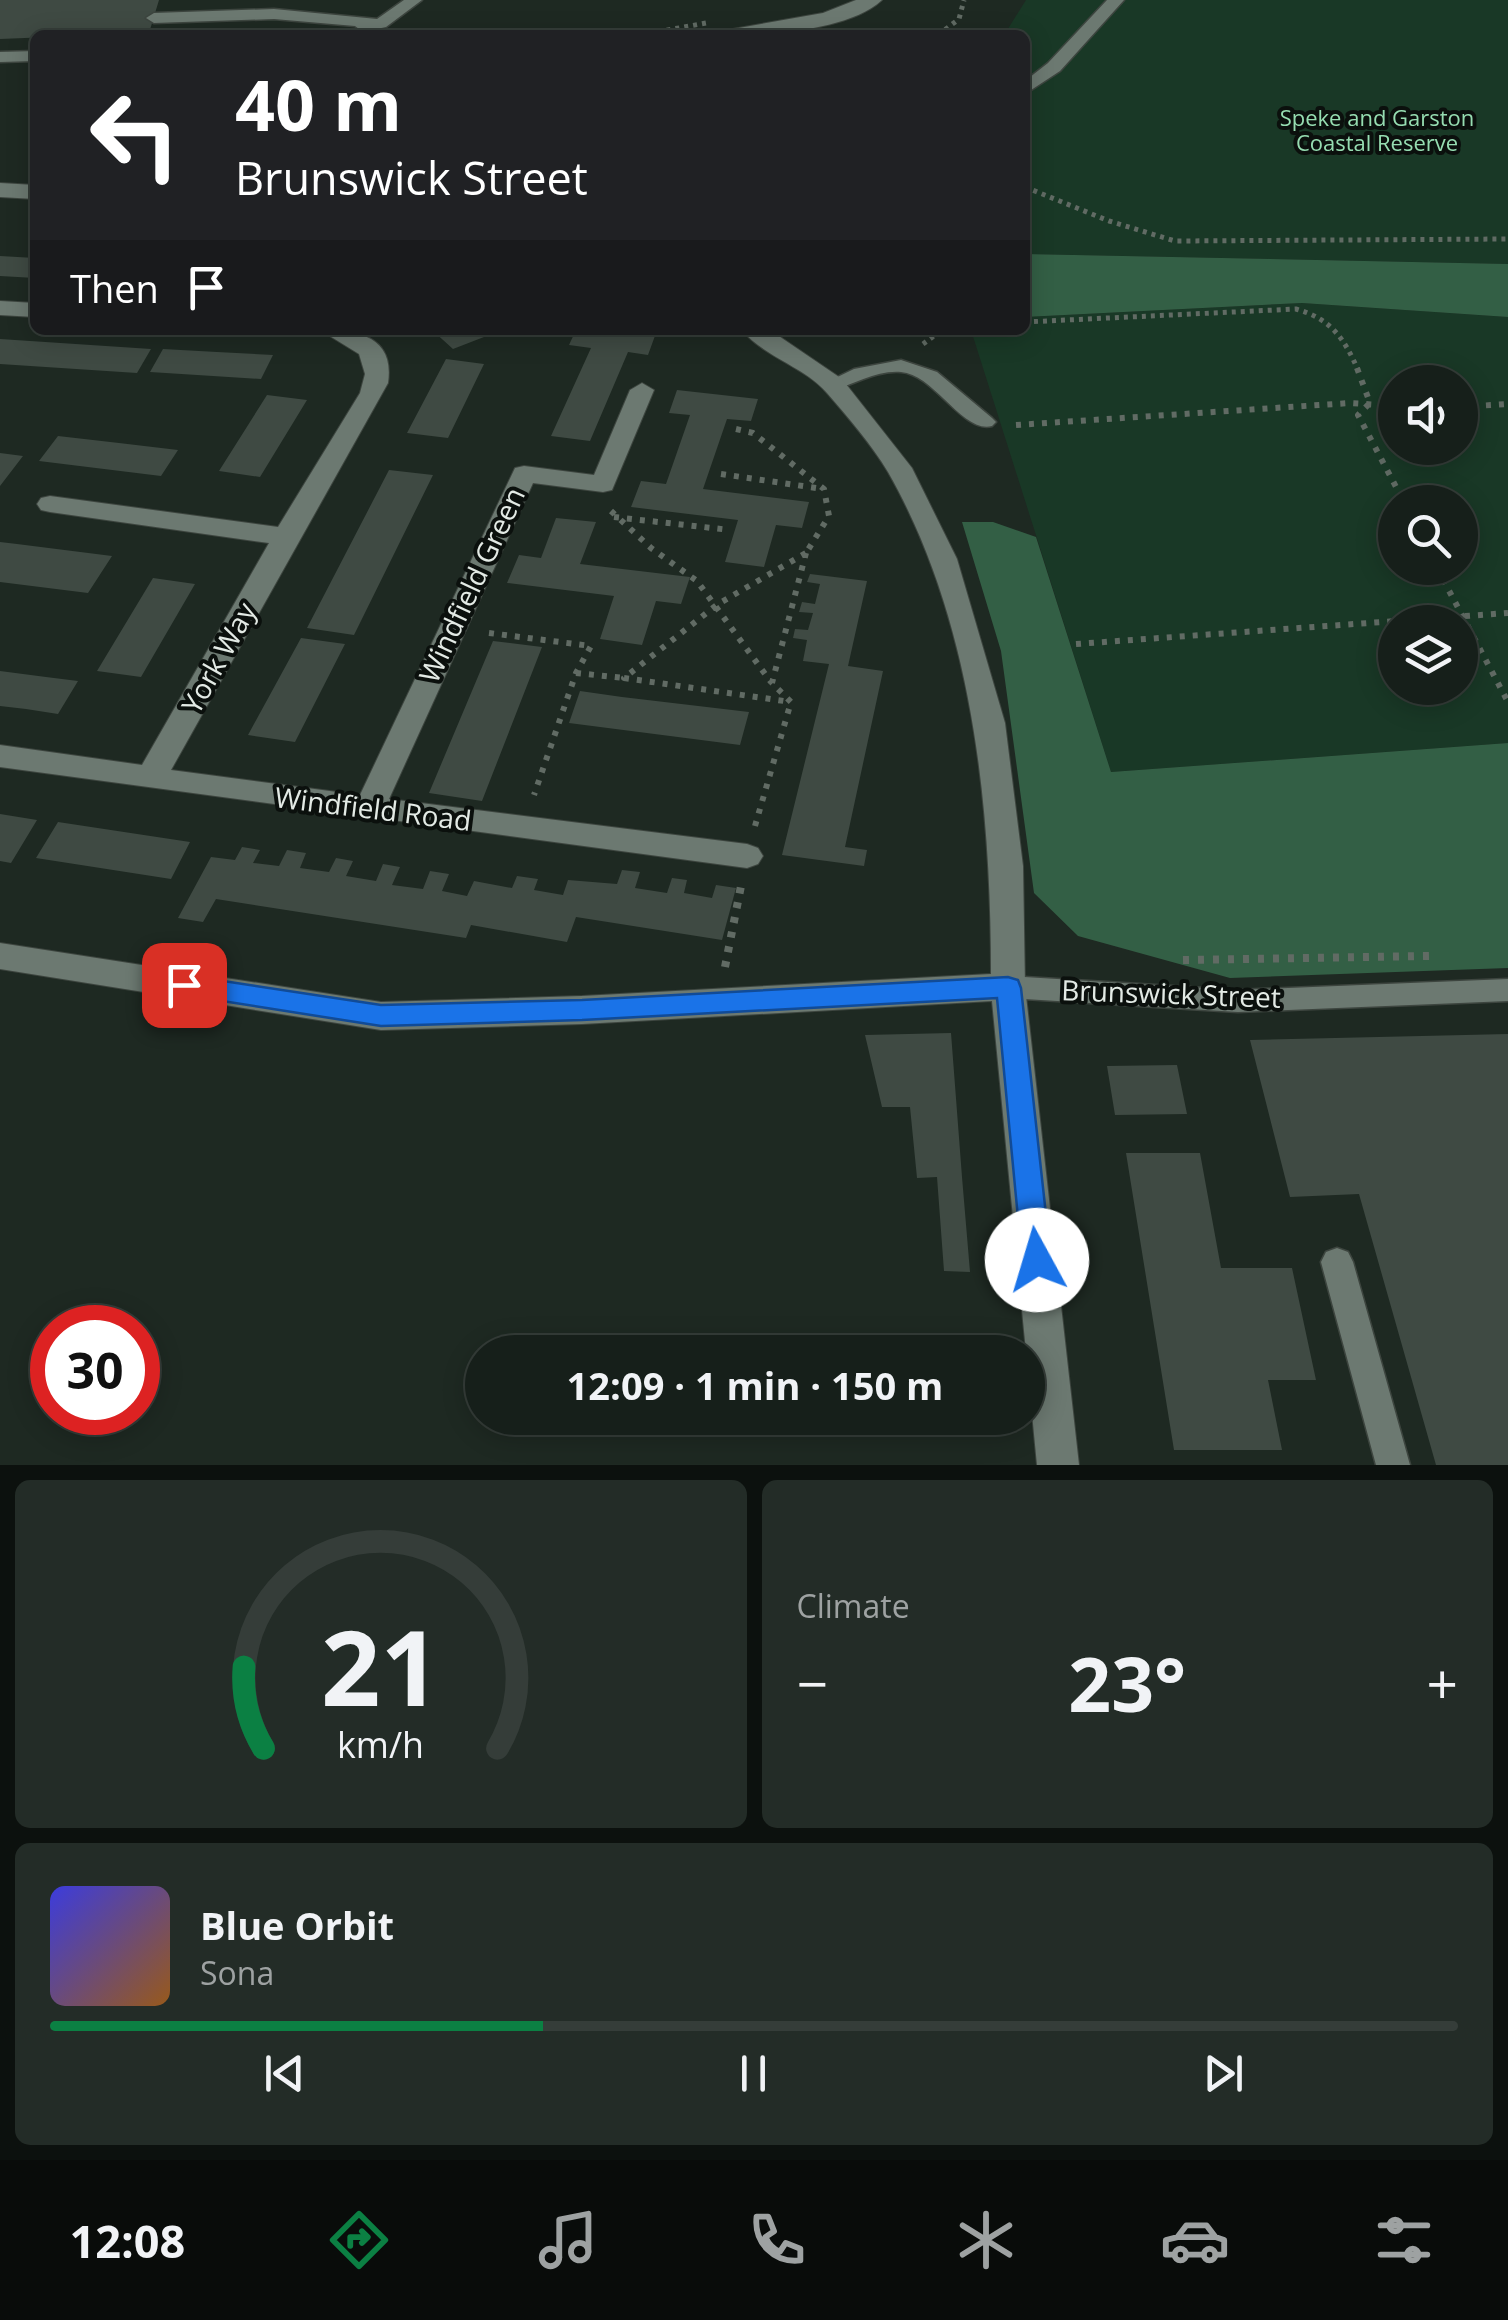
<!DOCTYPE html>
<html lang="en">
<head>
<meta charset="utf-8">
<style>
	:root { --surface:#161f1a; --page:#232c27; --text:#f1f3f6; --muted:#9ea2a2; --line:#353d39; --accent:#0b8043 }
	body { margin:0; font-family:"Open Sans",sans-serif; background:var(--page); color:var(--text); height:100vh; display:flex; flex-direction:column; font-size:38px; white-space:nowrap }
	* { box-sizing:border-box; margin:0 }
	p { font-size:32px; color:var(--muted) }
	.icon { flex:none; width:55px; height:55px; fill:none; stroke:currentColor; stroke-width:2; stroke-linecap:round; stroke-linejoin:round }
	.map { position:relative; height:1465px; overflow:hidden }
	.sheet { display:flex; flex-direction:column; gap:15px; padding:15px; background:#0c110e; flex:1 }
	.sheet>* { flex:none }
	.banner { position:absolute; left:30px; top:30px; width:1000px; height:305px; border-radius:15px; box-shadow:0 5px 25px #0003,0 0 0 2px var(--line); background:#202124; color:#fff; overflow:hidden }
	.tools { position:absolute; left:1378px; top:365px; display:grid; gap:20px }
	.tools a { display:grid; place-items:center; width:100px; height:100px; border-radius:50%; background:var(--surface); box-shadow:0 5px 25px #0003,0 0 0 2px var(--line); font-size:50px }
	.speed { position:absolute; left:30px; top:1305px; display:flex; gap:20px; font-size:50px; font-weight:700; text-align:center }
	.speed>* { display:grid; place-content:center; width:130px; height:130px; border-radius:50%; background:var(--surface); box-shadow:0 5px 25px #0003,0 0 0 2px var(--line); line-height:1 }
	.speed .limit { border:15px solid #d22; background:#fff; color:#111 }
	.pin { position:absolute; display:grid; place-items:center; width:85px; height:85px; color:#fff; margin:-42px; border-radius:20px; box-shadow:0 5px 15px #0006 }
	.me { position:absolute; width:110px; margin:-55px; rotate:354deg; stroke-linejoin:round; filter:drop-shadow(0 0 8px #0008) }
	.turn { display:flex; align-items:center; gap:35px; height:210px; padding:0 40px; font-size:45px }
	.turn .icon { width:130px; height:130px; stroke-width:2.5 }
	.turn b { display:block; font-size:70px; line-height:85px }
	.then { display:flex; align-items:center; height:95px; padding:0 40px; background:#0003; gap:20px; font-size:38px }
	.big { font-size:75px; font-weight:700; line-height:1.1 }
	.sheet .card { flex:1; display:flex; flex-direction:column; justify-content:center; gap:15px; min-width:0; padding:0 35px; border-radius:15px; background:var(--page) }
	.sheet .dial { align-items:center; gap:0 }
	.dial svg { height:260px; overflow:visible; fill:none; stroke:var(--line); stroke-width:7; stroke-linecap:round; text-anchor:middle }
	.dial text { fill:var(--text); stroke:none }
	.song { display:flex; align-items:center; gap:30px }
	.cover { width:120px; height:120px; border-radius:15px; background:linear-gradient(135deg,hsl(240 70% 55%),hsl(30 70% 35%)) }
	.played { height:10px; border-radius:5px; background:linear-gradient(90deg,var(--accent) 35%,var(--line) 35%) }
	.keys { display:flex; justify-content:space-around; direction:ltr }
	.heat { display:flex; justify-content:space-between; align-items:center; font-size:55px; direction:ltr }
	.sheet .tiles { flex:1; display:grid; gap:15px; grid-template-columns:1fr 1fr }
	.card:last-child { grid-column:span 2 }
	.trip { position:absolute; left:465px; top:1335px; width:580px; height:100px; border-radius:50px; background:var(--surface); box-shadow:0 5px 25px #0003,0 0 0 2px var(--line); font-weight:700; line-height:100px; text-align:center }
	.tab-bar { display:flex; height:160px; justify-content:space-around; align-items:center; background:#090c0a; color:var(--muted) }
	.tab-bar .icon { width:70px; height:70px }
	.tab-bar .active { color:var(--accent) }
	.tab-bar b { font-size:45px; color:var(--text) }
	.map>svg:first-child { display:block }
	.green { fill:#193826; fill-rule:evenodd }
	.forest { fill:#335f45 }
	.building { fill:#3f4a43 }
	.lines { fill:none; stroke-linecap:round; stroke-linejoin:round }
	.lane-casing { stroke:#3d453f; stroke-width:3 }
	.street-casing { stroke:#3d453f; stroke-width:2 }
	.path-far2 { stroke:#616b64; stroke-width:5; stroke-dasharray:4 5; stroke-linecap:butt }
	.path-far1 { stroke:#616b64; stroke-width:6; stroke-dasharray:5 8; stroke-linecap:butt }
	.path { stroke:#616b64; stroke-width:8; stroke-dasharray:6 9; stroke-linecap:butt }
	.lane { fill:#6c7971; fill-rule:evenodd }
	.street { fill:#6c7971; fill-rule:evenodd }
	.route { fill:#1a73e8; stroke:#114b97; stroke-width:2.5 }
	.labels { text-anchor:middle; stroke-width:8; stroke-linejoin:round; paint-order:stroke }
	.far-park-label { font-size:22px; fill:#96ddb1; stroke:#0b100d }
	.street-label { font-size:28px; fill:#e3eae5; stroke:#0b100d }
</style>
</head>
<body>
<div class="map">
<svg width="1508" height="1465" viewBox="0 0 1508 1465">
	<rect width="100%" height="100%" fill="#1e2922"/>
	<path class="green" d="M 1026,0 L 1508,0 L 1508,264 L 1025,254 L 1025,35 L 1004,35 Z
		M 1302,303 L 1508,317 L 1508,743 L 1111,772 L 971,330 L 1025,330 L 1025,317 ZM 1395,382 L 1460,382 L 1460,448 L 1395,448 ZM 1395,502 L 1460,502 L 1460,568 L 1395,568 ZM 1395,622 L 1460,622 L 1460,688 L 1395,688 Z"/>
	<path class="forest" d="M 1025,254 L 1508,264 L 1508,317 L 1302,303 L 1025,317 Z
		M 962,522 L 993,522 L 1036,537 L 1111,772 L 1508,743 L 1508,968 L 1230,978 L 1078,936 L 1034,893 L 1001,651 Z"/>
	<path class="building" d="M 0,0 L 159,0 L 149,33 L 0,39 Z
		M 0,256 L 35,258 L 35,278 L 0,276 Z
		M 432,330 L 482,332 L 502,330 L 453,349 Z
		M 576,330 L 656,333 L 648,355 L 628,352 L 590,441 L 551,436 L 591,348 L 569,345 Z
		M 0,339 L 121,347 L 151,349 L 137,373 L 0,364 Z
		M 163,349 L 217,352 L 273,355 L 261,379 L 150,372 Z
		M 446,359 L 484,364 L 448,438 L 407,433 Z
		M 677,390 L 758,399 L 751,421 L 727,419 L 703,489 L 809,502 L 802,528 L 776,525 L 764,567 L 725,562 L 738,520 L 631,507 L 641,481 L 666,484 L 690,415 L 669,413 Z
		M 267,395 L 307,400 L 260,477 L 219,471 Z
		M 58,436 L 119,443 L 178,450 L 161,476 L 39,461 Z
		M 0,453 L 23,456 L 0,486 Z
		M 389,470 L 433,475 L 354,635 L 307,628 Z
		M 556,518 L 596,522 L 580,564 L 690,577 L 681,604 L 656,601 L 642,645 L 600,639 L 614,596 L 507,583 L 519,555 L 541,558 Z
		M 0,542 L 17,544 L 112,556 L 88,593 L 0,582 Z
		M 810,574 L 867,581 L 848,666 L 883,671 L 845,847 L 867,850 L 864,866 L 782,855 L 829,664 L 803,661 L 807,640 L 793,638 L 795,629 L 808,630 L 813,613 L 799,612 L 802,602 L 815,604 L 820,584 L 807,582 Z
		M 153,578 L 195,584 L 141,677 L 97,671 Z
		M 301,638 L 345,644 L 295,742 L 248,735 Z
		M 493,641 L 542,647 L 482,801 L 429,793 Z
		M 0,671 L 46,677 L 78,681 L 58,714 L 26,709 L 0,706 Z
		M 580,691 L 622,697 L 749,712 L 740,745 L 569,723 Z
		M 0,814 L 37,820 L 11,863 L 0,861 Z
		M 58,822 L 190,842 L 171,879 L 36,858 Z
		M 242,847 L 260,850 L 253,863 L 279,866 L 287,850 L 306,853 L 300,868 L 329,872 L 336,858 L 353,861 L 346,876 L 376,881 L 383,864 L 400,867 L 392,885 L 423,889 L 430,871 L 449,874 L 442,891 L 467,896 L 474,881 L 512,888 L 517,876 L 538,879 L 534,890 L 563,895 L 568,880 L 617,884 L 622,870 L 640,872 L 635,888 L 667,893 L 672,878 L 687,880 L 684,893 L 712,898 L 716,885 L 736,888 L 722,940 L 576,917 L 567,942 L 471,925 L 466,938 L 216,899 L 203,922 L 178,918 L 211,857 L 235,860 Z
		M 951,1033 L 962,1177 L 970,1272 L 944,1271 L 937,1177 L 917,1178 L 910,1107 L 882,1107 L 865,1035 Z
		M 1508,1034 L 1508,1465 L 1436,1465 L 1359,1194 L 1290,1197 L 1250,1040 Z
		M 1177,1065 L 1187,1114 L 1115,1115 L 1107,1066 Z
		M 1126,1153 L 1200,1153 L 1221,1268 L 1292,1268 L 1316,1380 L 1268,1380 L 1282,1450 L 1174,1450 Z"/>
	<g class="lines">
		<defs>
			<path id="lane" d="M 404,0 L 422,0 L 386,27 L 363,32 L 355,26 L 274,19 L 154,23 L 146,18 L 154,13 L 274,9 L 377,19 Z
				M 1107,0 L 1124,0 L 1060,71 L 1025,94 L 1025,81 L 1048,63 Z
				M 35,51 L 35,61 L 0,62 L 0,52 Z
				M 901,360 L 937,372 L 992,418 L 996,422 L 992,426 C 963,434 934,374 901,372 C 877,370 855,384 833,390 L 823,384 L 854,369 Z
				M 1008,976 L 1238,990 L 1508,979 L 1508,1001 L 1238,1012 L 1008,998 L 998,995 L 994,987 L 998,979 Z
				M 1337,1248 L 1348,1252 L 1353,1262 L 1410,1465 L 1376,1465 L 1321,1262 L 1326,1252 Z"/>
			<path id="street" d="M 856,0 L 882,0 C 849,31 767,35 723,35 L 733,29 L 823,13 Z
				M 0,183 L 35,185 L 35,199 L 0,197 Z
				M 0,301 L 35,303 L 35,317 L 0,315 Z
				M 320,330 C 356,330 395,335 388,383 L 171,770 L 360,795 L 515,468 L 524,466 L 594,475 L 630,390 L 642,383 L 654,390 L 612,490 L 603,492 L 533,483 L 389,799 L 747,844 L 758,848 L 763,856 L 758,864 L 747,868 L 0,767 L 0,745 L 142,765 L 269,543 L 50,512 L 41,510 L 37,504 L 41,498 L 50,496 L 278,527 L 360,393 L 365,374 L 359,354 Z
				M 742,330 L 770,330 L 842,379 L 912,468 L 957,559 L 1005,723 L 1023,866 L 1025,987 L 1079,1465 L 1037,1465 L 992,1001 L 582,1024 L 381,1030 L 0,969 L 0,943 L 381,1002 L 582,996 L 991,974 C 991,807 973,621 888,472 C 872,445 848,417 827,393 C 805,367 764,357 742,330 Z"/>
		</defs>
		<use href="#lane" class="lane-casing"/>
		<use href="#street" class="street-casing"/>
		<path class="path-far2" d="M 640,35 L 706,23
			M 938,35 L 959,19 L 964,0
			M 1025,187 L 1109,221 L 1175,241 L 1508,239
			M 1025,322 L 1296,309 C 1331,319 1344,338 1358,370
			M 923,344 L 942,330"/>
		<path class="path-far1" d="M 1357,368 L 1370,403 L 1358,415 L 1404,502
			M 1460,407 L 1508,404
			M 1016,425 L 1350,403 L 1395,406
			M 736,429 L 753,433 L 824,489 L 829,516 L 806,553
			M 721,474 L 823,489
			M 611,511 L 651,548 L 697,581 L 771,682
			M 614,517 L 730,530
			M 806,553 L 772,683 L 791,702 L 624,678 L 718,604 Z
			M 1437,568 L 1508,702
			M 489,633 L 591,646 L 576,673 L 534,795
			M 1076,644 L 1508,613
			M 576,673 L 624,678
			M 755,826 L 791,702"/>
		<path class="path" d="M 1183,960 L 1430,956
			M 725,967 L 741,886"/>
		<use href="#lane" class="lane"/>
		<use href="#street" class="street"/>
	</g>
	<path class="route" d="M 184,975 L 381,1005 L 582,1000 L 1008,977 L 1018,980 L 1021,988 L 1051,1260 L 1047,1269 L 1037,1272 L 1027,1269 L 1022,1260 L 997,998 L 582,1020 L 381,1026 L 184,995 L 175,992 L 171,985 L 175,978 Z"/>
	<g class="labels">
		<g class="far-park-label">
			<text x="1377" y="126">Speke and Garston<tspan x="1377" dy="25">Coastal Reserve</tspan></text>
		</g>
		<g class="street-label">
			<text transform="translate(472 585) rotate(-65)" y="10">Windfield Green</text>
			<text transform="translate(219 658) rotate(-61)" y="10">York Way</text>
			<text transform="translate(373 809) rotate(7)" y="10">Windfield Road</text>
			<text transform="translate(1171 994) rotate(2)" y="10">Brunswick Street</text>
		</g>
	</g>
</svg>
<div class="tools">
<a><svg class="icon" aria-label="sound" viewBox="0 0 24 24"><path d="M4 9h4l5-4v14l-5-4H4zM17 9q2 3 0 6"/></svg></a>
<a><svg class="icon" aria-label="search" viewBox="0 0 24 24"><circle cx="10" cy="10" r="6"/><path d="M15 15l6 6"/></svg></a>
<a><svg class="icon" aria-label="layers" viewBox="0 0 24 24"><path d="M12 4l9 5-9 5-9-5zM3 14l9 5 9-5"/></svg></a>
</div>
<div class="speed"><div class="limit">30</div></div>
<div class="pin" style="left:184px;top:985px;background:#d93025"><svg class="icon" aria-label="arrive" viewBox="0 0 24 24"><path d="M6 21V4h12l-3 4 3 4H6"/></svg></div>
<svg class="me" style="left:1037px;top:1260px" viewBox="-20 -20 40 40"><circle r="19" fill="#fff"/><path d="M0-13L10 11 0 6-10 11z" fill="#1a73e8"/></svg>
<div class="trip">12:09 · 1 min · 150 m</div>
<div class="banner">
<div class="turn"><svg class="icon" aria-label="left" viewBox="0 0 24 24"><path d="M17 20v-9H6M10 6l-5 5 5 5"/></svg><div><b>40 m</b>Brunswick Street</div></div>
<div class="then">Then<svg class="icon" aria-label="arrive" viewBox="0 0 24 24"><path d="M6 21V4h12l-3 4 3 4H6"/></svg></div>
</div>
</div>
<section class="sheet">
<div class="tiles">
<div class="card dial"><svg viewBox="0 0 100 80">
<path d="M14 69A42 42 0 1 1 86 69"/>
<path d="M14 69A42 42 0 0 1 8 44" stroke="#0b8043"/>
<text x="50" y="56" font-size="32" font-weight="700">21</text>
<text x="50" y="72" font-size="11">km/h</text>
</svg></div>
<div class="card"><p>Climate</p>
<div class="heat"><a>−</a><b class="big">23°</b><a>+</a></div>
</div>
<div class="card">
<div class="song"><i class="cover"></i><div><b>Blue Orbit</b><p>Sona</p></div></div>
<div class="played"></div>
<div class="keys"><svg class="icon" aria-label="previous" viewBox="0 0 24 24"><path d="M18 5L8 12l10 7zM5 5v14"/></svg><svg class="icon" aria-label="pause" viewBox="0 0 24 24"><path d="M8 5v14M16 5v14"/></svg><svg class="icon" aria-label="next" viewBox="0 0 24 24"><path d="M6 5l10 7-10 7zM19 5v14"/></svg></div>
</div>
</div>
</section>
<nav class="tab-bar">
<b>12:08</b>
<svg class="icon active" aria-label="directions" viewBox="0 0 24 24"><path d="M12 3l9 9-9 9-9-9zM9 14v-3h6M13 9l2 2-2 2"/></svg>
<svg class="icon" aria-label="music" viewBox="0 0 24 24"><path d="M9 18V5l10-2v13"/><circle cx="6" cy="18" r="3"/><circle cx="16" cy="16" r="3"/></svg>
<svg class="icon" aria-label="phone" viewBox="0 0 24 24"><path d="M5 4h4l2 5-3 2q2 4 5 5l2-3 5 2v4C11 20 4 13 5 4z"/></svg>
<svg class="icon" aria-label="climate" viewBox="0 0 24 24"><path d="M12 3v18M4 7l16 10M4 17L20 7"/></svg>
<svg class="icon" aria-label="car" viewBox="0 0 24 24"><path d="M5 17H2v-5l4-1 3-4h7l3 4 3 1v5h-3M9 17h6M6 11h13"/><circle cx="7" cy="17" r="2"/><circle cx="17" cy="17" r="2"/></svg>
<svg class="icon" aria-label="filters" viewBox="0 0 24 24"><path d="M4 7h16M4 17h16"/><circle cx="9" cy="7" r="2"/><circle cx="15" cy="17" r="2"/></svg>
</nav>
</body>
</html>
